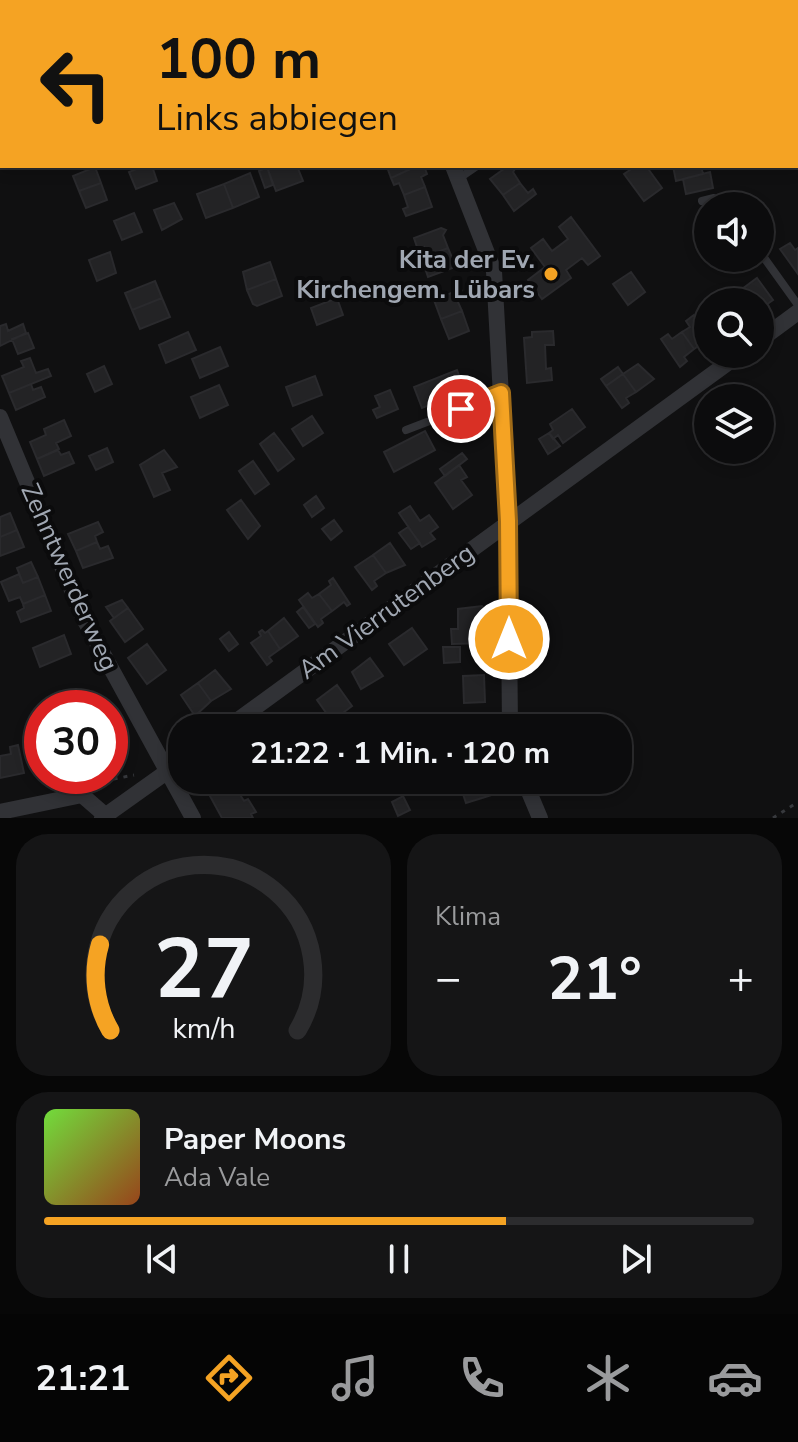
<!DOCTYPE html>
<html lang="de">
<head>
<meta charset="utf-8">
<style>
	:root { --surface:#0c0c0d; --page:#151516; --text:#f1f3f6; --muted:#9a9b9d; --line:#2c2c2e; --accent:#f5a323 }
	body { margin:0; font-family:"Nunito Sans",sans-serif; background:var(--page); color:var(--text); height:100vh; display:flex; flex-direction:column; font-size:30px; white-space:nowrap }
	* { box-sizing:border-box; margin:0 }
	p { font-size:26px; color:var(--muted) }
	.icon { flex:none; width:44px; height:44px; fill:none; stroke:currentColor; stroke-width:2; stroke-linecap:round; stroke-linejoin:round }
	.map { position:relative; height:818px; overflow:hidden }
	.side { display:flex; flex-direction:column; gap:16px; padding:16px; background:#070707; flex:1 }
	.side>* { flex:none }
	.hud { position:absolute; left:0px; top:0px; width:798px; height:168px; box-shadow:0 4px 12px #0003,0 0 0 2px var(--line); background:#f5a323; color:#111; overflow:hidden }
	.fabs { position:absolute; left:694px; top:192px; display:grid; gap:16px }
	.fabs a { display:grid; place-items:center; width:80px; height:80px; border-radius:50%; background:var(--surface); box-shadow:0 4px 12px #0003,0 0 0 2px var(--line); font-size:40px }
	.speed { position:absolute; left:24px; top:690px; display:flex; gap:16px; font-size:40px; font-weight:700; text-align:center }
	.speed>* { display:grid; place-content:center; width:104px; height:104px; border-radius:50%; background:var(--surface); box-shadow:0 4px 12px #0003,0 0 0 2px var(--line); line-height:1 }
	.speed .limit { border:12px solid #d22; background:#fff; color:#111 }
	.pin { position:absolute; display:grid; place-items:center; width:68px; height:68px; color:#fff; margin:-34px; border:4px solid #fff; border-radius:50%; box-shadow:0 2px 8px #0007 }
	.me { position:absolute; width:88px; margin:-44px; rotate:0deg; stroke-linejoin:round; filter:drop-shadow(0 0 6px #0008) }
	.turn { display:flex; align-items:center; gap:28px; height:168px; padding:0 24px; font-size:36px }
	.turn .icon { width:104px; height:104px; stroke-width:2.5 }
	.turn b { display:block; font-size:56px; line-height:68px }
	.big { font-size:60px; font-weight:700; line-height:1.1 }
	.side .card { flex:1; display:flex; flex-direction:column; justify-content:center; gap:12px; min-width:0; padding:0 28px; border-radius:32px; background:var(--page) }
	.side .dial { align-items:center; gap:0 }
	.dial svg { height:208px; overflow:visible; fill:none; stroke:var(--line); stroke-width:7; stroke-linecap:round; text-anchor:middle }
	.dial text { fill:var(--text); stroke:none }
	.song { display:flex; align-items:center; gap:24px }
	.cover { width:96px; height:96px; border-radius:12px; background:linear-gradient(135deg,hsl(100 70% 55%),hsl(20 70% 35%)) }
	.played { height:8px; border-radius:4px; background:linear-gradient(90deg,var(--accent) 65%,var(--line) 65%) }
	.keys { display:flex; justify-content:space-around; direction:ltr }
	.heat { display:flex; justify-content:space-between; align-items:center; font-size:44px; direction:ltr }
	.side .tiles { flex:1; display:grid; gap:16px; grid-template-columns:1fr 1fr }
	.card:last-child { grid-column:span 2 }
	.trip { position:absolute; left:168px; top:714px; width:464px; height:80px; border-radius:32px; background:var(--surface); box-shadow:0 4px 12px #0003,0 0 0 2px var(--line); font-weight:700; line-height:80px; text-align:center }
	.menu { display:flex; height:128px; justify-content:space-around; align-items:center; background:#050505; color:var(--muted) }
	.menu .icon { width:56px; height:56px }
	.menu .selected { color:var(--accent) }
	.menu b { font-size:36px; color:var(--text) }
	.map>svg:first-child { display:block }
	.building { fill:#232325; stroke:#2a2a2d; stroke-width:2 }
	.lines { fill:none; stroke-linecap:round; stroke-linejoin:round }
	.path { stroke:#37393d; stroke-width:3; stroke-dasharray:4 6; stroke-linecap:butt }
	.service { stroke:#313236; stroke-width:8 }
	.minor { stroke:#313236; stroke-width:16 }
	.route-casing { stroke:#9f6a17; stroke-width:20 }
	.route { stroke:#f5a323; stroke-width:14 }
	.poi-dot { fill:#f5a323; stroke:#0b0b0c; stroke-width:3 }
	.labels { text-anchor:middle; stroke-width:8; stroke-linejoin:round; paint-order:stroke }
	.poi-label { font-size:26px; font-weight:bold; fill:#a0a7b2; stroke:#0b0b0c; text-anchor:end }
	.street-label { font-size:26px; fill:#a0a7b2; stroke:#0b0b0c }
</style>
</head>
<body>
<div class="map">
<svg width="798" height="818" viewBox="0 0 798 818">
	<rect width="100%" height="100%" fill="#101011"/>
	<path class="building" d="M 144,166 L 152,166 L 157,181 L 136,189 L 129,172 Z
		M 297,166 L 303,181 L 276,191 L 267,167 Z
		M 417,166 L 424,166 L 427,174 L 421,177 L 425,187 L 404,195 L 399,183 L 394,185 L 391,178 Z
		M 417,166 L 391,178 L 387,167 L 389,166 Z
		M 508,166 L 517,166 L 513,172 L 520,183 L 503,195 L 490,179 Z
		M 636,166 L 646,166 L 662,188 L 644,201 L 624,174 Z
		M 673,166 L 701,166 L 703,174 L 676,181 Z
		M 95,167 L 101,183 L 79,191 L 73,176 Z
		M 267,167 L 273,185 L 265,188 L 259,171 Z
		M 710,172 L 713,188 L 686,194 L 683,179 Z
		M 250,173 L 259,197 L 233,208 L 224,184 Z
		M 101,183 L 107,200 L 86,208 L 79,191 Z
		M 520,183 L 528,193 L 533,189 L 536,194 L 514,211 L 503,195 Z
		M 224,184 L 233,208 L 206,218 L 197,194 Z
		M 425,187 L 432,207 L 406,216 L 403,209 L 408,207 L 404,195 Z
		M 174,203 L 182,219 L 162,230 L 154,210 Z
		M 134,213 L 142,232 L 122,240 L 114,221 Z
		M 571,217 L 600,256 L 588,265 L 582,258 L 566,270 L 571,278 L 542,299 L 528,280 L 545,267 L 531,248 L 543,239 L 552,251 L 568,239 L 559,227 Z
		M 441,228 L 446,230 L 443,235 L 448,248 L 427,256 L 424,247 L 418,250 L 414,238 Z
		M 790,243 L 795,250 L 798,248 L 798,274 L 780,249 Z
		M 448,248 L 453,260 L 456,259 L 455,267 L 428,277 L 424,265 L 430,263 L 427,256 Z
		M 110,252 L 116,273 L 97,281 L 89,260 Z
		M 270,262 L 276,279 L 247,290 L 243,272 Z
		M 631,272 L 645,292 L 628,305 L 613,284 Z
		M 757,278 L 773,300 L 766,305 L 762,300 L 751,302 L 742,289 Z
		M 276,279 L 282,296 L 257,306 L 253,304 L 247,290 Z
		M 155,281 L 162,298 L 132,310 L 125,293 Z
		M 461,289 L 464,297 L 457,300 L 462,311 L 441,319 L 434,300 Z
		M 742,289 L 751,302 L 724,302 Z
		M 162,298 L 170,317 L 140,329 L 132,310 Z
		M 337,298 L 343,315 L 317,325 L 311,308 Z
		M 462,311 L 469,331 L 449,339 L 441,319 Z
		M 694,315 L 708,336 L 705,349 L 702,344 L 694,349 L 682,332 L 690,327 L 686,321 Z
		M 6,324 L 8,331 L 23,324 L 26,333 L 0,346 L 0,326 Z
		M 553,331 L 554,345 L 545,345 L 546,369 L 551,368 L 552,380 L 527,383 L 524,338 L 532,337 L 532,332 Z
		M 188,332 L 196,350 L 166,363 L 159,345 Z
		M 682,332 L 694,349 L 684,357 L 687,361 L 680,367 L 661,339 L 668,334 L 672,339 Z
		M 28,333 L 34,348 L 18,354 L 12,339 Z
		M 220,347 L 228,366 L 200,378 L 192,359 Z
		M 30,358 L 36,373 L 48,369 L 51,376 L 9,393 L 2,376 L 24,367 L 21,361 Z
		M 638,364 L 654,379 L 636,392 L 623,374 Z
		M 104,366 L 112,384 L 95,392 L 87,374 Z
		M 618,367 L 623,374 L 606,386 L 601,379 Z
		M 457,370 L 465,391 L 422,408 L 414,387 Z
		M 623,374 L 636,392 L 626,398 L 629,403 L 622,408 L 606,386 Z
		M 315,376 L 322,395 L 293,406 L 286,387 Z
		M 31,384 L 33,390 L 41,387 L 45,397 L 16,410 L 9,393 Z
		M 219,385 L 228,405 L 200,418 L 191,397 Z
		M 390,390 L 398,409 L 377,418 L 373,410 L 380,407 L 375,396 Z
		M 572,409 L 585,427 L 563,443 L 558,435 L 553,439 L 549,433 L 553,430 L 550,424 Z
		M 312,416 L 323,433 L 303,446 L 292,429 Z
		M 64,420 L 71,436 L 56,443 L 59,449 L 37,459 L 30,442 L 46,435 L 44,429 Z
		M 425,431 L 435,450 L 394,472 L 384,452 Z
		M 274,433 L 294,459 L 278,471 L 260,444 Z
		M 549,433 L 560,446 L 548,454 L 539,439 Z
		M 107,448 L 113,462 L 96,470 L 89,456 Z
		M 58,450 L 61,455 L 69,452 L 74,463 L 44,476 L 37,459 Z
		M 164,450 L 177,467 L 162,473 L 170,490 L 154,497 L 140,465 Z
		M 462,453 L 467,459 L 445,476 L 440,469 Z
		M 253,461 L 269,484 L 255,494 L 239,471 Z
		M 459,465 L 467,477 L 461,480 L 472,495 L 453,509 L 435,483 Z
		M 316,496 L 324,508 L 312,517 L 304,505 Z
		M 241,500 L 260,526 L 248,539 L 227,510 Z
		M 410,506 L 420,521 L 429,515 L 438,527 L 430,533 L 435,539 L 422,547 L 399,513 Z
		M 10,513 L 17,530 L 0,537 L 0,517 Z
		M 334,520 L 342,531 L 331,540 L 322,529 Z
		M 98,522 L 103,532 L 95,536 L 97,542 L 76,551 L 68,534 Z
		M 408,527 L 420,543 L 411,549 L 399,533 Z
		M 17,530 L 24,547 L 0,556 L 0,537 Z
		M 97,542 L 100,549 L 108,546 L 113,558 L 83,568 L 76,551 Z
		M 390,543 L 405,565 L 386,573 L 373,555 Z
		M 373,555 L 386,573 L 374,581 L 377,586 L 372,590 L 355,567 Z
		M 31,562 L 38,577 L 23,583 L 17,568 Z
		M 19,574 L 23,583 L 38,577 L 45,595 L 23,604 L 20,597 L 9,601 L 1,582 Z
		M 333,578 L 350,604 L 347,606 L 344,602 L 332,611 L 319,594 L 331,585 L 329,581 Z
		M 308,593 L 312,598 L 319,594 L 332,611 L 321,619 L 323,623 L 318,627 L 299,600 Z
		M 45,595 L 51,611 L 21,622 L 17,612 L 24,608 L 23,604 Z
		M 122,600 L 128,608 L 114,618 L 106,607 Z
		M 482,606 L 485,610 L 483,643 L 452,644 L 451,629 L 458,629 L 458,609 Z
		M 303,607 L 315,624 L 309,628 L 297,612 Z
		M 128,608 L 143,629 L 125,642 L 110,621 Z
		M 284,618 L 298,636 L 280,649 L 268,631 Z
		M 412,628 L 427,649 L 404,665 L 389,644 Z
		M 262,630 L 265,633 L 268,631 L 280,649 L 269,657 L 272,661 L 267,665 L 251,643 L 261,636 L 259,632 Z
		M 229,632 L 238,644 L 229,651 L 220,639 Z
		M 64,635 L 71,654 L 40,667 L 33,648 Z
		M 147,644 L 166,670 L 147,684 L 128,658 Z
		M 443,647 L 460,647 L 460,662 L 444,663 Z
		M 370,658 L 383,676 L 361,689 L 352,672 Z
		M 215,670 L 231,689 L 211,701 L 198,683 Z
		M 484,675 L 485,702 L 464,703 L 463,676 Z
		M 198,683 L 211,701 L 195,716 L 181,695 Z
		M 337,685 L 352,706 L 332,721 L 317,700 Z
		M 18,745 L 24,773 L 0,778 L 0,756 L 11,754 L 10,747 Z
		M 212,780 L 238,780 L 244,790 L 239,793 L 244,801 L 248,799 L 256,812 L 251,814 L 253,818 L 222,818 L 204,785 Z
		M 376,780 L 399,780 L 402,783 L 386,794 Z
		M 464,780 L 494,780 L 498,793 L 466,803 L 459,782 Z
		M 403,796 L 410,810 L 398,816 L 392,802 Z"/>
	<g class="lines">
		<path class="path" d="M 94,783 L 134,775
			M 773,818 L 798,802"/>
		<path class="service" d="M 458,179 L 477,166
			M 702,201 L 714,198 L 727,206
			M 760,252 L 798,305
			M 406,430 L 500,394"/>
		<path class="minor" d="M 389,0 L 390,2
			M 453,166 L 494,271 L 508,521 L 510,728
			M 760,340 L 798,312
			M 0,417 L 84,619 L 193,818
			M 227,728 L 740,354
			M 524,780 L 540,818
			M 0,812 L 82,795 L 105,815
			M 102,818 L 182,761"/>
	</g>
	<g class="lines">
		<defs>
			<path id="route" d="M 461,409 L 501,393 L 508,521 L 509,639"/>
		</defs>
		<use href="#route" class="route-casing"/>
		<use href="#route" class="route"/>
	</g>
	<circle class="poi-dot" cx="551" cy="274" r="8"/>
	<g class="labels">
		<g class="poi-label">
			<text x="535" y="268">Kita der Ev.<tspan x="535" dy="30">Kirchengem. Lübars</tspan></text>
		</g>
		<g class="street-label">
			<text transform="translate(70 577) rotate(66)" y="9">Zehntwerderweg</text>
			<text transform="translate(386 611) rotate(-36)" y="9">Am Vierrutenberg</text>
		</g>
	</g>
</svg>
<div class="fabs">
<a><svg class="icon" aria-label="sound" viewBox="0 0 24 24"><path d="M4 9h4l5-4v14l-5-4H4zM17 9q2 3 0 6"/></svg></a>
<a><svg class="icon" aria-label="search" viewBox="0 0 24 24"><circle cx="10" cy="10" r="6"/><path d="M15 15l6 6"/></svg></a>
<a><svg class="icon" aria-label="layers" viewBox="0 0 24 24"><path d="M12 4l9 5-9 5-9-5zM3 14l9 5 9-5"/></svg></a>
</div>
<div class="speed"><div class="limit">30</div></div>
<div class="pin" style="left:461px;top:409px;background:#d93025"><svg class="icon" aria-label="arrive" viewBox="0 0 24 24"><path d="M6 21V4h12l-3 4 3 4H6"/></svg></div>
<svg class="me" style="left:509px;top:639px" viewBox="-20 -20 40 40"><circle r="17" fill="#f5a323" stroke="#fff" stroke-width="3"/><path d="M0-11L8 9 0 5-8 9z" fill="#fff"/></svg>
<div class="trip">21:22 · 1 Min. · 120 m</div>
<div class="hud">
<div class="turn"><svg class="icon" aria-label="left" viewBox="0 0 24 24"><path d="M17 20v-9H6M10 6l-5 5 5 5"/></svg><div><b>100 m</b>Links abbiegen</div></div>
</div>
</div>
<section class="side">
<div class="tiles">
<div class="card dial"><svg viewBox="0 0 100 80">
<path d="M14 69A42 42 0 1 1 86 69"/>
<path d="M14 69A42 42 0 0 1 10 36" stroke="#f5a323"/>
<text x="50" y="56" font-size="32" font-weight="700">27</text>
<text x="50" y="72" font-size="11">km/h</text>
</svg></div>
<div class="card"><p>Klima</p>
<div class="heat"><a>−</a><b class="big">21°</b><a>+</a></div>
</div>
<div class="card">
<div class="song"><i class="cover"></i><div><b>Paper Moons</b><p>Ada Vale</p></div></div>
<div class="played"></div>
<div class="keys"><svg class="icon" aria-label="previous" viewBox="0 0 24 24"><path d="M18 5L8 12l10 7zM5 5v14"/></svg><svg class="icon" aria-label="pause" viewBox="0 0 24 24"><path d="M8 5v14M16 5v14"/></svg><svg class="icon" aria-label="next" viewBox="0 0 24 24"><path d="M6 5l10 7-10 7zM19 5v14"/></svg></div>
</div>
</div>
</section>
<nav class="menu">
<b>21:21</b>
<svg class="icon selected" aria-label="directions" viewBox="0 0 24 24"><path d="M12 3l9 9-9 9-9-9zM9 14v-3h6M13 9l2 2-2 2"/></svg>
<svg class="icon" aria-label="music" viewBox="0 0 24 24"><path d="M9 18V5l10-2v13"/><circle cx="6" cy="18" r="3"/><circle cx="16" cy="16" r="3"/></svg>
<svg class="icon" aria-label="phone" viewBox="0 0 24 24"><path d="M5 4h4l2 5-3 2q2 4 5 5l2-3 5 2v4C11 20 4 13 5 4z"/></svg>
<svg class="icon" aria-label="climate" viewBox="0 0 24 24"><path d="M12 3v18M4 7l16 10M4 17L20 7"/></svg>
<svg class="icon" aria-label="car" viewBox="0 0 24 24"><path d="M5 17H2v-5l4-1 3-4h7l3 4 3 1v5h-3M9 17h6M6 11h13"/><circle cx="7" cy="17" r="2"/><circle cx="17" cy="17" r="2"/></svg>
</nav>
</body>
</html>
